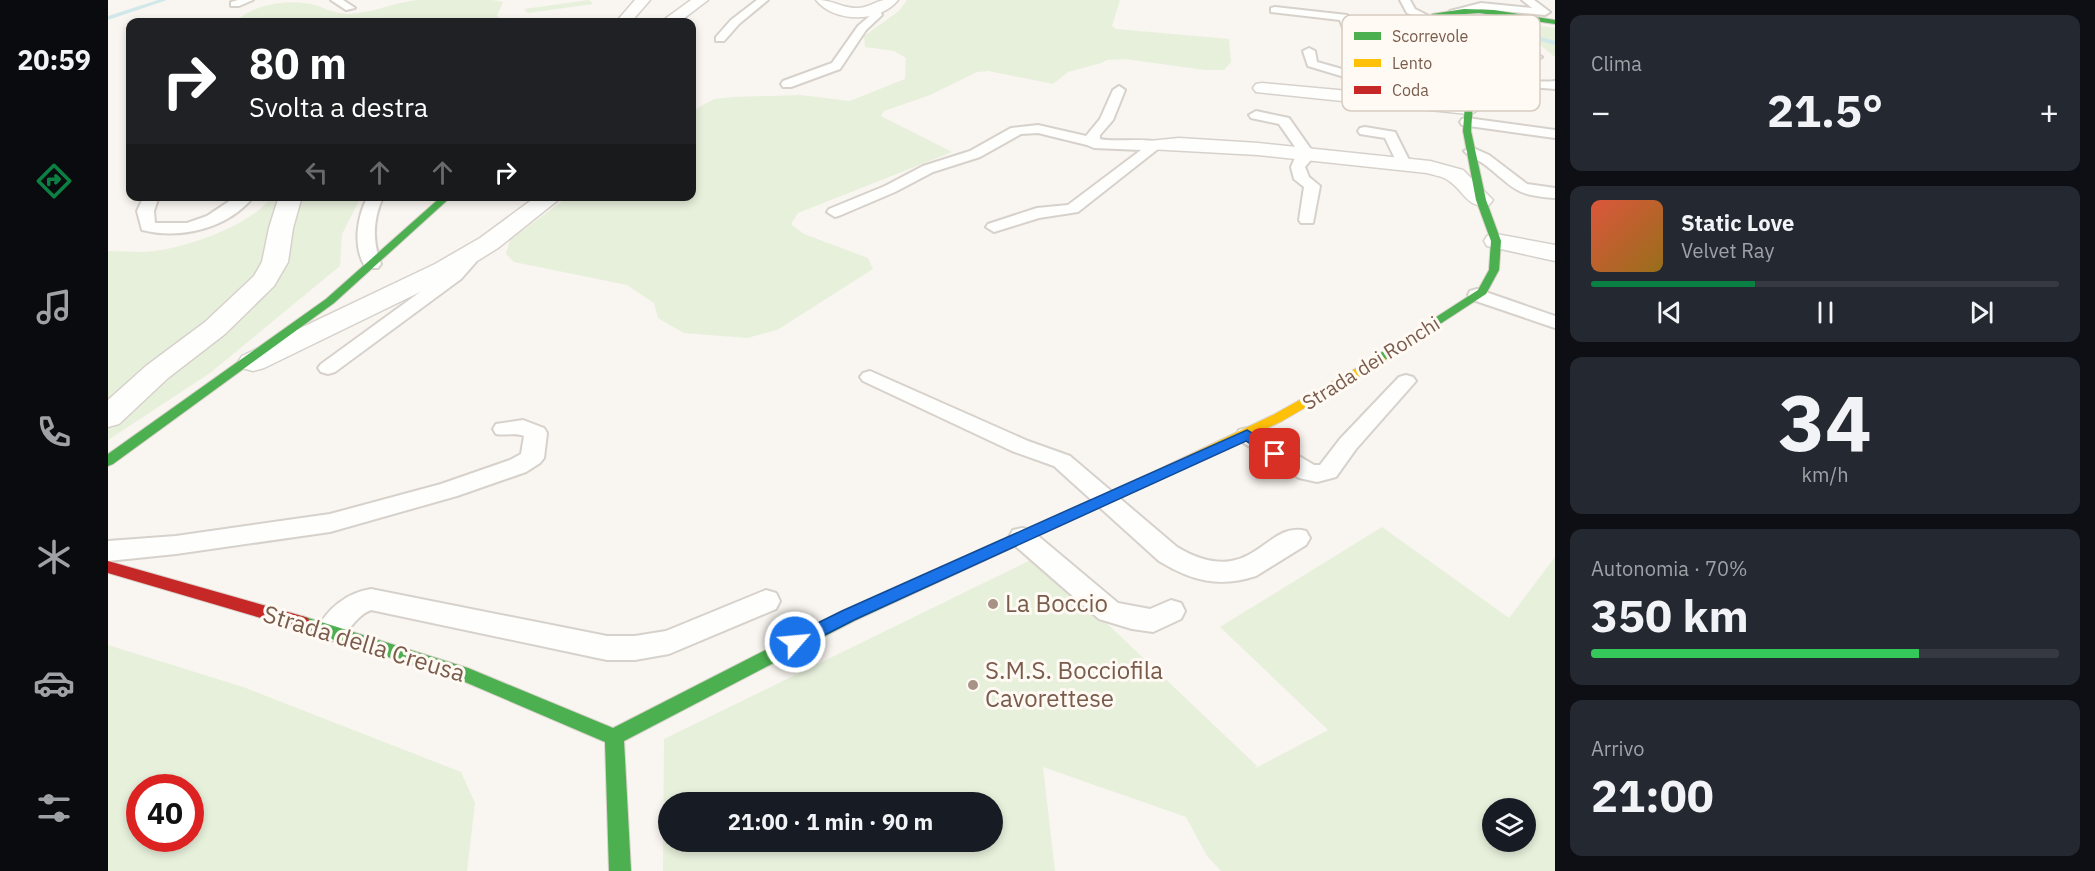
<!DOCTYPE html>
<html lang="it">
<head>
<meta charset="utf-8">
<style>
	:root { --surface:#171b24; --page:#242831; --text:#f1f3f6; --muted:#9ea1a6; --line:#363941; --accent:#0b8043 }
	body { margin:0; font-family:"IBM Plex Sans",sans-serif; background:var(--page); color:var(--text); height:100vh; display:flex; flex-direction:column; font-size:22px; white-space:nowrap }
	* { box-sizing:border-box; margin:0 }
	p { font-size:20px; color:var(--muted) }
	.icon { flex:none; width:33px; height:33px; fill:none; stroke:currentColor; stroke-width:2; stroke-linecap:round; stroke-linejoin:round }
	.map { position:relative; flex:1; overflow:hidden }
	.side { display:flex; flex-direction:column; gap:15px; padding:15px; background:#0d0f14; width:540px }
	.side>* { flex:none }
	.banner { position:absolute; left:18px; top:18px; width:570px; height:183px; border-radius:12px; box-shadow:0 3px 9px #0003; background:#202124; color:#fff; overflow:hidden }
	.fabs { position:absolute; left:1374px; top:798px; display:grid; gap:12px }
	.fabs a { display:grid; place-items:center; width:54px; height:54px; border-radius:50%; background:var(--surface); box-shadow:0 3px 9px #0003; font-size:30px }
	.speed { position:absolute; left:18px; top:774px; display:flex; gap:12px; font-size:30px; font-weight:700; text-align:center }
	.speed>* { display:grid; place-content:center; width:78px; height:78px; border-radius:50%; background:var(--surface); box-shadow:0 3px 9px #0003; line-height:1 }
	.speed .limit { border:9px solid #d22; background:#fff; color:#111 }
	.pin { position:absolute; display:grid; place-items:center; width:51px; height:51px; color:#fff; margin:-26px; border-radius:12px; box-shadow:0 3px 9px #0006 }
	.me { position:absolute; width:66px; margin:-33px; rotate:63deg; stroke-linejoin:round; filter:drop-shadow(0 0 4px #0008) }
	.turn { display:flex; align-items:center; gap:21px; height:126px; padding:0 24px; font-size:27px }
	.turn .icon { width:78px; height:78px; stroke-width:2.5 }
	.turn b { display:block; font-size:42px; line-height:51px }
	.lanes { display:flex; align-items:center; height:57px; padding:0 24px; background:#0003; justify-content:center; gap:30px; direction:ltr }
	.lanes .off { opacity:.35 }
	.big { font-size:45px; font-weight:700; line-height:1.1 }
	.side .widget { flex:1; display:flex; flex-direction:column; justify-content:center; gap:9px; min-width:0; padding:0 21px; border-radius:12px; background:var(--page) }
	.side .dial { align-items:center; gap:0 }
	.dial b { font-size:78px; line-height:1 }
	.song { display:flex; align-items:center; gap:18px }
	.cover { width:72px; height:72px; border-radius:9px; background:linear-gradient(135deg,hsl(10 70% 55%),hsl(40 70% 35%)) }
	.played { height:6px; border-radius:3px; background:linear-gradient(90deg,var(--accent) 35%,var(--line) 35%) }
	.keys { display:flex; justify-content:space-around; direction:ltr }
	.heat { display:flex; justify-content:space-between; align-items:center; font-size:33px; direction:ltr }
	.charge { height:9px; border-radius:4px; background:linear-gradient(90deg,#34c759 70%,var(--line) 0) }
	.trip { position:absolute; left:550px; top:792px; width:345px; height:60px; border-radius:30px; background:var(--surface); box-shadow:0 3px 9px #0003; font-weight:700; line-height:60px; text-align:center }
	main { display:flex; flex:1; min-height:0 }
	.dock { display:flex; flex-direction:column; width:108px; justify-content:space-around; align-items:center; background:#090b0e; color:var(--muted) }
	.dock .icon { width:42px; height:42px }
	.dock .on { color:var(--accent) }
	.dock b { font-size:27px; color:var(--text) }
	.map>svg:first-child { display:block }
	.green { fill:#e7f0db; fill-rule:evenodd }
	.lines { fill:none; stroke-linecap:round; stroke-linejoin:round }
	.stream { fill:#d0e8ea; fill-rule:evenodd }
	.lane-casing { stroke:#d7d1cb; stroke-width:4 }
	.street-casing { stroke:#d7d1cb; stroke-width:3 }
	.fast-casing { stroke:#d9d2cb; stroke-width:2 }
	.slow-casing { stroke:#d9d2cb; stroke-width:2 }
	.jam-casing { stroke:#d9d2cb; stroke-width:2 }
	.lane { fill:#fefefd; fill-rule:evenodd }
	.street { fill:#fefefd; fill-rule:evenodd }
	.fast { fill:#4caf50; fill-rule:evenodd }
	.slow { fill:#ffc107; fill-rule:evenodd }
	.jam { fill:#c62828; fill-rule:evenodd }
	.route { fill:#1a73e8; stroke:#114b97; stroke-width:1.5 }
	.poi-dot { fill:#a69286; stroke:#fffaf3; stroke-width:2 }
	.labels { text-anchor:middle; stroke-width:6; stroke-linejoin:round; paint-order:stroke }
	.street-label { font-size:20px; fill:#7a5c4d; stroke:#fffaf3 }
	.near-poi-label { font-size:24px; fill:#7a5c4d; stroke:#fffaf3; text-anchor:start }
	.near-street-label { font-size:24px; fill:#7a5c4d; stroke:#fffaf3 }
	.key { fill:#fffaf3; stroke:#d7cbc1; stroke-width:1.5 }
	.key-label { font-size:16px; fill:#7a5c4d }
</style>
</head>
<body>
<main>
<nav class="dock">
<b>20:59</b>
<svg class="icon on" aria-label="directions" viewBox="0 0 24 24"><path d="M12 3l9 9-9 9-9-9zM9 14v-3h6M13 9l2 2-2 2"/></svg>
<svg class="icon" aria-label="music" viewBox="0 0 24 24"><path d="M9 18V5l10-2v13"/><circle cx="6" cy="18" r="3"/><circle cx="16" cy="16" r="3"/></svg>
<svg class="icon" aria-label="phone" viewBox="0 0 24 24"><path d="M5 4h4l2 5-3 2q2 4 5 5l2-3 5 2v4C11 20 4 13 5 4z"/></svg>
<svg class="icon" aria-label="climate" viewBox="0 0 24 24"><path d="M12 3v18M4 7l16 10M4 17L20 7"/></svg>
<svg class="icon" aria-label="car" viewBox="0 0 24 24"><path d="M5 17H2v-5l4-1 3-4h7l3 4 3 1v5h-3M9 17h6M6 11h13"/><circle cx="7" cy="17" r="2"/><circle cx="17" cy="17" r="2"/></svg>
<svg class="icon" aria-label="filters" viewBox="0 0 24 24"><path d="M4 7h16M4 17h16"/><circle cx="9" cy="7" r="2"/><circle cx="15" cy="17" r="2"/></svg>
</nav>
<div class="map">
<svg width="1447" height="871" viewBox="0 0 1447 871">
	<rect width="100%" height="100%" fill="#f9f5f0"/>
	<path class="green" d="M 309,0 L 384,0 L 395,2 L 389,16 L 400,22 L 136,22 L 132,18 C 151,3 180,0 203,4 C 215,7 227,14 240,14 C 264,13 285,3 309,0 Z
		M 481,0 L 485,4 L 420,13 L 416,9 Z
		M 799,0 L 1012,0 L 1004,26 L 1008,29 L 1121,39 L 1123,62 L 1116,70 L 1097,70 L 1017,59 L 999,60 L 993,63 L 960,72 L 945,84 L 880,71 L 869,72 L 822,95 L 776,111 L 773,116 L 844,152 L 690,213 L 683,224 L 696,234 L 760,258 L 765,269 L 669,330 L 639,338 L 576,333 L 550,318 L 546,303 L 519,285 L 406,262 L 398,254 L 402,240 L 460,197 L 584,196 L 584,111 L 606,99 L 626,97 L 692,95 L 742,101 L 797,79 L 798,58 L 786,51 L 757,47 L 756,36 L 791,11 Z
		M 1393,21 L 1447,28 L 1447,57 L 1426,40 L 1385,25 Z
		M 163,197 L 253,197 L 234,234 L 232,266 L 102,373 L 0,440 L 0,251 C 12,251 25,252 37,252 C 72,250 144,226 163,197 Z
		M 1274,527 L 1401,618 L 1447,557 L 1447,871 L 1113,871 L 1099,856 L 1078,817 L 935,767 L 947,871 L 555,871 L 556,739 L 929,557 L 1149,766 L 1146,769 L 1220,730 L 1112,627 ZM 561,802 L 885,802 L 885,842 L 561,842 ZM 1384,808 L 1418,808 L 1418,842 L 1384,842 Z
		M 0,645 L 135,687 L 353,772 L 367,803 L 359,871 L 0,871 ZM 32,788 L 82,788 L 82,838 L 32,838 Z"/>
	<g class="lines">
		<path class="stream" d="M 50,0 L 59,0 L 0,20 L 0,16 Z
			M 1362,17 L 1447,41 L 1447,45 L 1383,28 L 1362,19 Z"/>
		<defs>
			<path id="lane" d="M 130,0 L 145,0 L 131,6 L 123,6 L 123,2 Z
				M 223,0 L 235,0 L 247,8 L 238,10 Z
				M 649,0 L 660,0 L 631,24 L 616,41 L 608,41 L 608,37 L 623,20 Z
				M 1292,0 L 1302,0 L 1307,9 L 1331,21 L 1326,24 L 1299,13 Z
				M 1414,0 L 1426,0 L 1442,12 L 1437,15 L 1373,9 L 1347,14 L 1342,11 L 1373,3 L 1424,8 Z
				M 1167,7 L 1239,15 L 1245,21 L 1248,30 L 1288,32 L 1322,41 C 1326,47 1330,56 1336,60 C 1352,72 1426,84 1447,81 L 1447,89 L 1395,85 L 1368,78 L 1363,81 L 1346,74 L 1343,105 L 1342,108 L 1332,108 L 1331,105 L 1335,76 L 1319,66 L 1325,63 L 1314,45 L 1288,38 L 1243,35 L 1237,33 L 1232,20 L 1163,12 L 1163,8 Z
				M 767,8 L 771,9 L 774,15 L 758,30 L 732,69 L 683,87 L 675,87 L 673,84 L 675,81 L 724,63 L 750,26 L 764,14 L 763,9 Z
				M 1355,22 L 1369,24 L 1380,32 L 1375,35 L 1357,28 L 1357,35 L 1362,40 L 1357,46 L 1337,47 L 1337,43 L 1350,40 L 1347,35 L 1347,27 Z
				M 1201,48 L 1207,51 L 1209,62 L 1252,74 L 1262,97 L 1261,100 L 1251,100 L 1243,79 L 1200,66 L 1195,51 Z
				M 1346,49 L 1428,54 L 1434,57 L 1428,60 L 1342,54 L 1340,52 Z
				M 1011,86 L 1017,90 L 1005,120 L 992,135 L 992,139 C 1007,143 1046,136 1055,145 L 970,212 L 931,218 L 886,232 L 878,227 L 880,224 L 929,208 L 960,205 L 1033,150 L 986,148 L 979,145 L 930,133 L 913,134 L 872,157 L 825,172 L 787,192 L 733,215 L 727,217 L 719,212 L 721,209 L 777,186 L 815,166 L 862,151 L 903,128 L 930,125 L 978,136 L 992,119 L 1005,90 Z
				M 1148,111 L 1181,118 L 1207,155 L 1197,167 L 1201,177 L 1212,186 L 1205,223 L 1193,223 L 1191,220 L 1196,187 L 1186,179 L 1183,167 L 1187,158 L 1192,154 L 1171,124 L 1143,118 L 1141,115 Z
				M 1359,118 L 1447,130 L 1447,138 L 1354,125 L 1352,122 L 1354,119 Z
				M 1257,127 L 1287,132 L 1303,164 L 1301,167 L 1291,167 L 1277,138 L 1252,134 L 1250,131 L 1252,128 Z
				M 1363,147 L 1381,155 L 1419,184 L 1447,188 L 1447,198 C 1405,195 1407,188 1376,164 C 1369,159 1361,157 1356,151 Z
				M 36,196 L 51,196 L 46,211 L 47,223 L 79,223 L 99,216 L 129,196 L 146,196 C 121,228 73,240 34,230 L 29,211 Z
				M 260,196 L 275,197 C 265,219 264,241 273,264 L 270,268 L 258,268 C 244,247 249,217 260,196 Z
				M 356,253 L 362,254 L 368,262 L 353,279 L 227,372 L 220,374 L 213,372 L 210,368 L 213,364 L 341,271 L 350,262 L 347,258 L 350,254 Z
				M 1369,289 L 1447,316 L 1447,328 L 1362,299 L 1360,295 L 1362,291 Z
				M 762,371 L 920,441 L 962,456 L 1069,547 C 1145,592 1157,519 1198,531 L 1202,538 L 1198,545 L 1148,576 C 1111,588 1084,581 1051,561 L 946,466 L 904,451 L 755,381 L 752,377 L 755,373 Z
				M 1298,375 L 1305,377 L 1308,381 L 1248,449 L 1228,477 L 1209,482 L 1191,478 L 1131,440 L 1128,435 L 1131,430 L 1139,428 L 1147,430 L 1206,465 L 1212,465 L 1232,439 L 1291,377 Z
				M 415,420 L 436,428 L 439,433 L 436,458 L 432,463 L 418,472 L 349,496 L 222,532 L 68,554 L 0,561 L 0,541 L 68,536 L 222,514 L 333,484 L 402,460 L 413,454 L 416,436 C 408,432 397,436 388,434 L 385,429 L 388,424 Z
				M 914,528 L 923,530 L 1010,603 L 1042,609 L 1063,600 L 1073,603 L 1077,611 L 1073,619 L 1045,632 L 1024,629 L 991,619 L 905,544 L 901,537 L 905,530 Z
				M 263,589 L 499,636 L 527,636 L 558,631 L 658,590 L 668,593 L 672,601 L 668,609 L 561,654 L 527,660 L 499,660 L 263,610 C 241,618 239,648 212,639 L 208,631 C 219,609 238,593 263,589 Z"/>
			<path id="street" d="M 527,0 L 542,0 L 523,22 L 508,22 Z
				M 583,0 L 600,0 L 571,22 L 555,22 L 557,19 Z
				M 708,0 C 726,0 733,8 749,8 C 760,8 766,2 776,0 C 780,0 786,0 790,0 C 772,23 726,23 708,0 Z
				M 1154,83 L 1360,102 L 1367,104 L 1370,108 L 1367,112 L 1360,114 L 1148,92 L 1145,88 L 1148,84 Z
				M 1071,138 L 1150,143 L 1322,161 L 1355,170 L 1385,200 L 1381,205 C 1359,210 1355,188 1338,179 C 1333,176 1325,175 1319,173 L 1150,155 L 1041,149 L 1038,145 L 1041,141 Z
				M 171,196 L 194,196 L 185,228 L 180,262 L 166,286 L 117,334 L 60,378 L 11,424 L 0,427 L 0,400 L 38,366 L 97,322 L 146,276 L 154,262 L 161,228 Z
				M 429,196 L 455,196 L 390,248 L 345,276 L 156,368 L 145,371 L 134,368 L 130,362 L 134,356 L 327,264 L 372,238 Z
				M 1388,234 L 1447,245 L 1447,261 L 1379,246 L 1376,241 L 1379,236 Z"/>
			<path id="fast" d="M 1356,9 L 1386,10 L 1447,20 L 1447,24 L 1371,13 L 1329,16 L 1329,21 L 1339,37 L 1361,63 L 1367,77 L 1363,131 L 1378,200 L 1393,241 L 1391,270 L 1378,294 L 1272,363 L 1266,359 L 1268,356 L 1370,290 L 1381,270 L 1383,241 L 1368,200 L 1355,131 L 1359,77 L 1355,65 L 1334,39 L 1323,21 L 1324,14 Z
				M 334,196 L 344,196 L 226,303 L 5,464 L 0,466 L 0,454 L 218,299 Z
				M 1063,464 L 1070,469 L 1068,472 L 746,621 L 516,741 L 523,871 L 501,871 L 497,742 L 350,679 L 188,628 L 186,623 L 188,618 L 194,616 L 360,668 L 505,728 L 734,611 Z"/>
			<path id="slow" d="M 1272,355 L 1278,359 L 1276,362 L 1174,421 L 1068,472 L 1058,472 L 1056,469 L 1058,466 L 1165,415 Z"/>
			<path id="jam" d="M 0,561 L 194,616 L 200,618 L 202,623 L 200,628 L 194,630 L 0,573 Z"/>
		</defs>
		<use href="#lane" class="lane-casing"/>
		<use href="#street" class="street-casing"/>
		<use href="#fast" class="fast-casing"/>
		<use href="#slow" class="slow-casing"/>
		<use href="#jam" class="jam-casing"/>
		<use href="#lane" class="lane"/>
		<use href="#street" class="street"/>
		<use href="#fast" class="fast"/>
		<use href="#slow" class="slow"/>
		<use href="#jam" class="jam"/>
	</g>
	<path class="route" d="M 1139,430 L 1172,450 L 1174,454 L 1172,457 L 1162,457 L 1138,441 L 746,620 L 693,647 L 687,649 L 681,647 L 678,642 L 681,637 L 734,611 Z"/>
	<g class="poi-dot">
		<circle cx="885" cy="604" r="6"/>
		<circle cx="865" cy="685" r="6"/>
	</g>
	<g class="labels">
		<g class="street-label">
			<text transform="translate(1263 363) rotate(-32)" y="7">Strada dei Ronchi</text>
		</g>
		<g class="near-poi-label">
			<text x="897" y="612">La Boccio</text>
			<text x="877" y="679">S.M.S. Bocciofila<tspan x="877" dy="28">Cavorettese</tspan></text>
		</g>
		<g class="near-street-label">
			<text transform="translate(256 644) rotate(17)" y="8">Strada della Creusa</text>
		</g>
	</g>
	<rect x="1234" y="15" width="198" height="96" rx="9" class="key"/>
	<rect x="1246" y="32" width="27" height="8" fill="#4caf50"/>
	<rect x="1246" y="59" width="27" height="8" fill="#ffc107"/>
	<rect x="1246" y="86" width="27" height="8" fill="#c62828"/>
	<g class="key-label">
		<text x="1284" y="42">Scorrevole</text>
		<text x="1284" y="69">Lento</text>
		<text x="1284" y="96">Coda</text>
	</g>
</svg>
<div class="fabs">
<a><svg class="icon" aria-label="layers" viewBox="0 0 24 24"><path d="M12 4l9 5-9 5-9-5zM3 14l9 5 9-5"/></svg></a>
</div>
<div class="speed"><div class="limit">40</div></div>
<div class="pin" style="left:1167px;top:454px;background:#d93025"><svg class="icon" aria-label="arrive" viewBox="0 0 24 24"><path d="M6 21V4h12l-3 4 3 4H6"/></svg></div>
<svg class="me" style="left:687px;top:642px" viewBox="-20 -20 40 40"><circle r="17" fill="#1a73e8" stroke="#fff" stroke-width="3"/><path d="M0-11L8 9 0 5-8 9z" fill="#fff"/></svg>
<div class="trip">21:00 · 1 min · 90 m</div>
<div class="banner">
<div class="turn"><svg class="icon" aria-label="right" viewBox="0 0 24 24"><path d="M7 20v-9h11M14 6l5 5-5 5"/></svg><div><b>80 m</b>Svolta a destra</div></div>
<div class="lanes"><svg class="icon off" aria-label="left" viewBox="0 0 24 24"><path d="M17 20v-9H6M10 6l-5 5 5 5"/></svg><svg class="icon off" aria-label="ahead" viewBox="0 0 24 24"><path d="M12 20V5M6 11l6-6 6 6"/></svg><svg class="icon off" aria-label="ahead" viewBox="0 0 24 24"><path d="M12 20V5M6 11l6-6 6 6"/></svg><svg class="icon" aria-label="right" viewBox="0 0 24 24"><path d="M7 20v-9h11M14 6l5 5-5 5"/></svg></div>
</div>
</div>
<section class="side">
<div class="widget"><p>Clima</p>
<div class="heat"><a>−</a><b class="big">21.5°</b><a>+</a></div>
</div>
<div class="widget">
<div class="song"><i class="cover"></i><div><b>Static Love</b><p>Velvet Ray</p></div></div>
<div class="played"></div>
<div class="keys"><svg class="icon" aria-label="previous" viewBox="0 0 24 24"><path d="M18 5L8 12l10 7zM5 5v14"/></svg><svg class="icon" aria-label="pause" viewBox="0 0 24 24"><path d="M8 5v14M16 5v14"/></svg><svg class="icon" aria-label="next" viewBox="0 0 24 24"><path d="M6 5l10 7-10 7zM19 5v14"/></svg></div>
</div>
<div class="widget dial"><b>34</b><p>km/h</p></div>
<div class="widget"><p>Autonomia · 70%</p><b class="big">350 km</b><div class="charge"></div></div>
<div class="widget"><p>Arrivo</p><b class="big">21:00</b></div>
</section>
</main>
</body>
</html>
